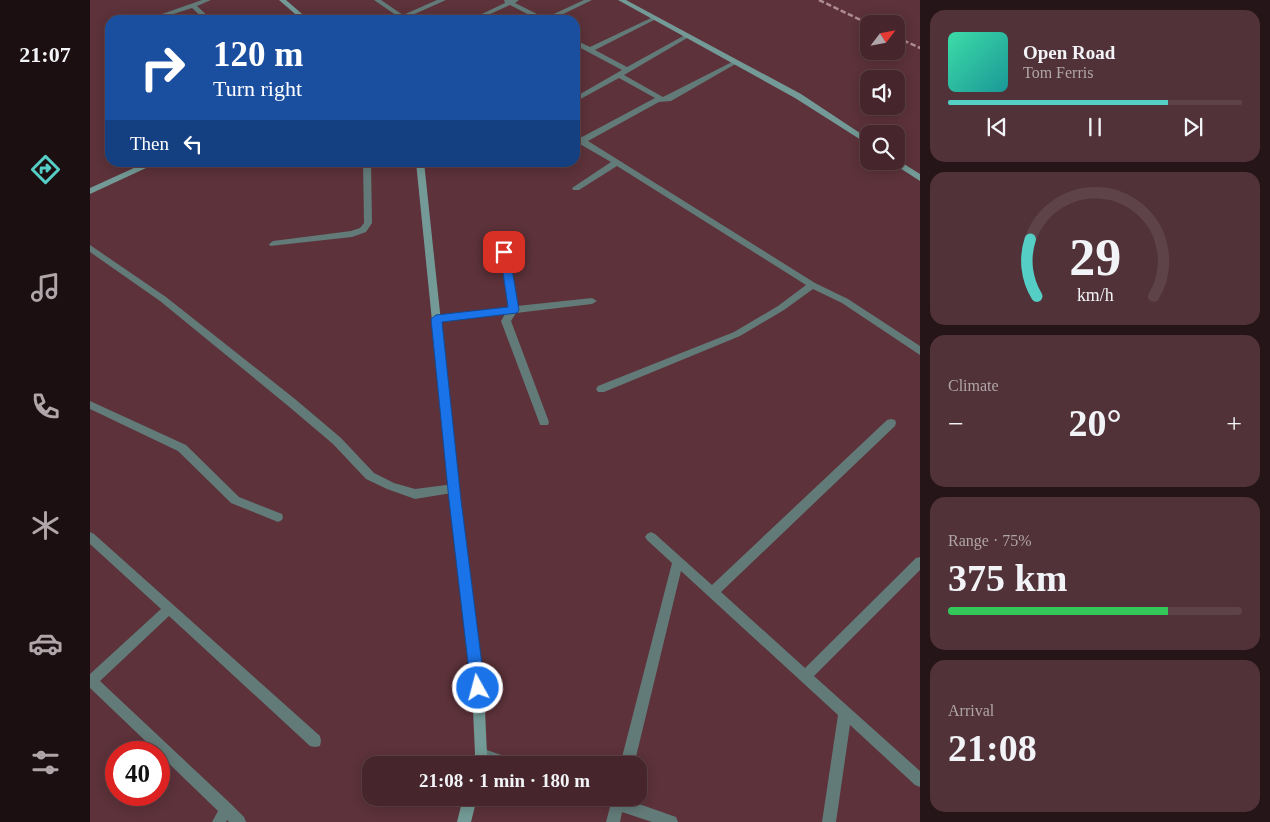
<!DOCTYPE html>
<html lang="en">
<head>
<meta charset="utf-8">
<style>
	:root { --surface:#46262c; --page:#503238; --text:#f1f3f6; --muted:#b0a5a9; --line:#5e4348; --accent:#55cec5 }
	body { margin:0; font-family:Georgia,serif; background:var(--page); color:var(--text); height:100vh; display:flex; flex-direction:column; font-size:19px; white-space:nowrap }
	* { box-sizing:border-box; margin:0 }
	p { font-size:16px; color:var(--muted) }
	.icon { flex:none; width:28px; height:28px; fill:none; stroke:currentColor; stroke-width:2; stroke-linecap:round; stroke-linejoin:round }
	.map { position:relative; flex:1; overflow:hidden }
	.drawer { display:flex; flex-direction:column; gap:10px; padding:10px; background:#261518; width:350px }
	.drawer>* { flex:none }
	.banner { position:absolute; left:15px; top:15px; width:475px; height:152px; border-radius:15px; box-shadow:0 2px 12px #0003,0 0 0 1px var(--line); background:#1a4fa0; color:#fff; overflow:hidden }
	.needle { width:32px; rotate:58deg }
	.buttons { position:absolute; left:770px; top:15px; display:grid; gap:10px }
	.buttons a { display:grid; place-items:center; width:45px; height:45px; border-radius:10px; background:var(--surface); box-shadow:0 2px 12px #0003,0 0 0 1px var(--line); font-size:25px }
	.speed { position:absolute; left:15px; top:741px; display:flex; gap:10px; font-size:25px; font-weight:700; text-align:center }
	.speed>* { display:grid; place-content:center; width:65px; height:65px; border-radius:50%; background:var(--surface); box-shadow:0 2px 12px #0003,0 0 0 1px var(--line); line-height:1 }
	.speed .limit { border:8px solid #d22; background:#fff; color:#111 }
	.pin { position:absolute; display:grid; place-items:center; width:42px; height:42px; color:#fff; margin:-21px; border-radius:10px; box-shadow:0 2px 8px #0006 }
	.me { position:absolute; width:55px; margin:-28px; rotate:353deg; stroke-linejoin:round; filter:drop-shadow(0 0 4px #0008) }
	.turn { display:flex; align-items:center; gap:18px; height:105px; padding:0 25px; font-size:22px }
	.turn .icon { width:65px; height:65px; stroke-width:2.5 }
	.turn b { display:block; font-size:35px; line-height:42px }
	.then { display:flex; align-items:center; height:48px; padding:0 25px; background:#0003; gap:10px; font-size:19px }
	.big { font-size:38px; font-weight:700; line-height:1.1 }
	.drawer .widget { flex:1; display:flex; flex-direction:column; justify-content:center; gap:8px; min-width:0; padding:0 18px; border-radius:15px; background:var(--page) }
	.drawer .dial { align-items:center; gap:0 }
	.dial svg { height:130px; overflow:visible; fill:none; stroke:var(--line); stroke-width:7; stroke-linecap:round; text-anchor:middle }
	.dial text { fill:var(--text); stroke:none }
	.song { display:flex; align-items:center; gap:15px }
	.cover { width:60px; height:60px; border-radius:8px; background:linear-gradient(135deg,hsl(160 70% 55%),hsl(180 70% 35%)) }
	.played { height:5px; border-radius:2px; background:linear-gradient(90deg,var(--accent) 75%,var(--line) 75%) }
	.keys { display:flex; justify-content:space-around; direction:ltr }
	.heat { display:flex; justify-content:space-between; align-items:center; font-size:28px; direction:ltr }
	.charge { height:8px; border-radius:4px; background:linear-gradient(90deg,#34c759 75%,var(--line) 0) }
	.trip { position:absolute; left:272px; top:756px; width:285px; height:50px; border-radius:15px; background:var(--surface); box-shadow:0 2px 12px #0003,0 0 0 1px var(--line); font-weight:700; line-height:50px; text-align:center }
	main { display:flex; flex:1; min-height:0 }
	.dock { display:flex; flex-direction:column; width:90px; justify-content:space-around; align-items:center; background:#1c0f12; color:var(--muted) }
	.dock .icon { width:35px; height:35px }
	.dock .active { color:var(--accent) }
	.dock b { font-size:22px; color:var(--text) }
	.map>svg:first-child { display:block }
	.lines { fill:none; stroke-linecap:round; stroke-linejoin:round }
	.street { fill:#627a78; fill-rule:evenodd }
	.secondary { fill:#739a96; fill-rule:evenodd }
	.rail { stroke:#ae8c92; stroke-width:2.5; stroke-dasharray:5.5 2.5; stroke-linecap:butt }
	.route { fill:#1a73e8; stroke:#114b97 }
</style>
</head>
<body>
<main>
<nav class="dock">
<b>21:07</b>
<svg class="icon active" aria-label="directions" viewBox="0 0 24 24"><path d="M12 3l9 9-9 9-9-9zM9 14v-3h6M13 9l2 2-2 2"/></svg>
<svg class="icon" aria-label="music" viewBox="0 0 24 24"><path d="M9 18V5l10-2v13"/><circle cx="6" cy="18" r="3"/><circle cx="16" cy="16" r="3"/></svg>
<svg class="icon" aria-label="phone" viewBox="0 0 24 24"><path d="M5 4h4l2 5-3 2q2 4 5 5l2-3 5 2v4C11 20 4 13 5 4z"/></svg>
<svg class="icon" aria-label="climate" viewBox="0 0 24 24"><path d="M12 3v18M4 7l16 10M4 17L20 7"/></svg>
<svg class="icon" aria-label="car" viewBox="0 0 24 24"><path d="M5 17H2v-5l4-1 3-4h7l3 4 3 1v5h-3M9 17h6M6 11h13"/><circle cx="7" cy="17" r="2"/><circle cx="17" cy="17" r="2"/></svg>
<svg class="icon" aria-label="filters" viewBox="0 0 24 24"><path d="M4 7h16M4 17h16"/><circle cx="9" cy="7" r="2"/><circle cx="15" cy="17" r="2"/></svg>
</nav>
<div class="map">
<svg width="830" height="822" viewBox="0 0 830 822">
	<rect width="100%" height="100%" fill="#5d323a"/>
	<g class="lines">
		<path class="street" d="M 112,0 L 121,0 L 107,6 L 122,20 L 115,20 L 102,8 L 65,20 L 55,20 Z
			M 284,0 L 291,0 L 313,15 L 347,0 L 356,0 L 318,17 L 320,20 L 313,20 Z
			M 414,0 L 429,0 L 425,3 L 455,18 L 494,0 L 502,0 L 461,20 L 449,20 L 420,5 L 387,20 L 379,20 L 415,3 Z
			M 563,17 L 568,18 L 505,50 L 537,67 L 595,35 L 599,35 L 599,37 L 534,75 L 573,97 L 644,61 L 649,62 L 581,101 L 569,102 L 498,141 L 725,283 L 758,299 L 830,346 L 830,355 L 752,303 L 723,289 L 694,310 L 650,336 L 514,392 L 508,392 L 506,389 L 508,386 L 644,332 L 688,306 L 716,285 L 527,166 L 489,190 L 483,190 L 482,188 L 521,162 L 488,143 L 485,139 L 485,134 L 492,137 L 565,98 L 529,78 L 485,102 L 485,97 L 532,70 L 485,45 L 485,40 L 500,47 Z
			M 18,31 L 20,31 L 20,35 L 15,33 Z
			M 273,162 L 281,162 L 282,223 L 276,232 L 262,237 L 180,246 L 179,244 L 183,241 L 261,231 L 270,228 L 274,223 Z
			M 0,245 L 76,297 L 205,399 L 251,438 L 284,473 L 304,483 L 325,489 L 364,484 L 368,486 L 369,489 L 368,492 L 325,499 L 297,489 L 276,479 L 243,444 L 197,405 L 70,301 L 0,252 Z
			M 414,249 L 418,252 L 427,306 L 502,298 L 507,301 L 502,304 L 426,313 L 421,321 L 459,422 L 458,425 L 450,425 L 449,422 L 411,321 L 415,314 L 346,322 L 341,319 L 346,316 L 418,307 L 410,252 Z
			M 0,401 L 96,445 L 149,497 L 192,514 L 193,517 L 192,520 L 188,522 L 141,503 L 88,451 L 0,409 Z
			M 801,419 L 805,420 L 806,423 L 805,426 L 631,592 L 715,668 L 826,558 L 830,557 L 830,570 L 724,676 L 830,771 L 830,787 L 825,785 L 760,725 L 746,822 L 732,822 L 748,715 L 591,571 L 544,765 L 530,765 L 582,563 L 557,540 L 555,537 L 557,534 L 561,532 L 565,534 L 622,585 L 797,420 Z
			M 0,532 L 4,534 L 230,736 L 231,741 L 230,746 L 225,747 L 220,746 L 79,616 L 10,681 L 141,804 L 154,817 L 156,822 L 139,822 L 137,820 L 136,822 L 122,822 L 128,811 L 69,754 L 69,752 L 67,752 L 0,688 L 0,674 L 71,609 L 0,544 Z
			M 391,748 L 426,760 L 428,765 L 403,765 L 386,759 L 385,754 L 386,749 Z
			M 505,798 L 535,798 L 535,799 L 586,817 L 588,822 L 562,822 L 532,812 L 530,822 L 516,822 L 520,807 L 507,803 Z"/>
		<path class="secondary" d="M 189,0 L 196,0 L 219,20 L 212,20 Z
			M 528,0 L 536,0 L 711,94 L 779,139 L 779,145 L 705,98 Z
			M 806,159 L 830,174 L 830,181 L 802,163 L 801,161 L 806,161 Z
			M 57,162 L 69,162 L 0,194 L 0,188 Z
			M 326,162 L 334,162 L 370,500 L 394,688 L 397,754 L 395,765 L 381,765 L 385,754 L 382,688 L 360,500 Z
			M 373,798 L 387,798 L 381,822 L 367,822 Z"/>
		<path class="rail" d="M 729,0 L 779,24
			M 806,37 L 830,48"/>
	</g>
	<path class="route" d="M 414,248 L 419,252 L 429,310 L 427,313 L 352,322 L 371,500 L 395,688 L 393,693 L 388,695 L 383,693 L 381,688 L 359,500 L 341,319 L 346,315 L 418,307 L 410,252 Z"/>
</svg>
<div class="buttons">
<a><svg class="needle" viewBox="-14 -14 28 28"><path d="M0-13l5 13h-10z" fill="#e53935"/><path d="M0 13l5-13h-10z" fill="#b0a5a9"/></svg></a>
<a><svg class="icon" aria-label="sound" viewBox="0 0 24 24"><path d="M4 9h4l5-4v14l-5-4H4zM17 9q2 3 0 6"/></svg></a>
<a><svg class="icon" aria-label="search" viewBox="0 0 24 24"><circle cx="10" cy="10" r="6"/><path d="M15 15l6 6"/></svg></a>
</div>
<div class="speed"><div class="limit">40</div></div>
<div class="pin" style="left:414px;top:252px;background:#d93025"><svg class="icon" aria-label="arrive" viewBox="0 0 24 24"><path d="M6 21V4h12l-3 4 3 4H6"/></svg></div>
<svg class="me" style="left:388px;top:688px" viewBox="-20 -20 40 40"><circle r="17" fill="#1a73e8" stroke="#fff" stroke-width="3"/><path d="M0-11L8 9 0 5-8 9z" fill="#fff"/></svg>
<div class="trip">21:08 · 1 min · 180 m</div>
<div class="banner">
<div class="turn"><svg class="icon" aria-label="right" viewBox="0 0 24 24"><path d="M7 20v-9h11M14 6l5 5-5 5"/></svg><div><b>120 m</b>Turn right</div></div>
<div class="then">Then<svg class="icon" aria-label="left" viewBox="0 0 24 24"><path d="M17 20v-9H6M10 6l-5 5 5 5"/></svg></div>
</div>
</div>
<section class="drawer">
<div class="widget">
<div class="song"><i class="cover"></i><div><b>Open Road</b><p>Tom Ferris</p></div></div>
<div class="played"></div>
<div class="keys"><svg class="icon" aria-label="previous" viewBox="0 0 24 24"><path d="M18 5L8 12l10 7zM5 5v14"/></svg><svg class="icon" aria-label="pause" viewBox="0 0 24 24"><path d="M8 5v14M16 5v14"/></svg><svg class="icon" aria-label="next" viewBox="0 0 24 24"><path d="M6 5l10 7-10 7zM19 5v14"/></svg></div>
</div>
<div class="widget dial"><svg viewBox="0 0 100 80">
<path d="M14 69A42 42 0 1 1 86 69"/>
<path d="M14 69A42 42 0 0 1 10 34" stroke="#55cec5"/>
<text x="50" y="56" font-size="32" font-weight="700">29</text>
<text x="50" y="72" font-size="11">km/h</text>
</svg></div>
<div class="widget"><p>Climate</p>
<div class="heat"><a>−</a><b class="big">20°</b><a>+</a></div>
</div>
<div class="widget"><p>Range · 75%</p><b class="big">375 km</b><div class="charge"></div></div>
<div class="widget"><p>Arrival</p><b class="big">21:08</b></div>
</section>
</main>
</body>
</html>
